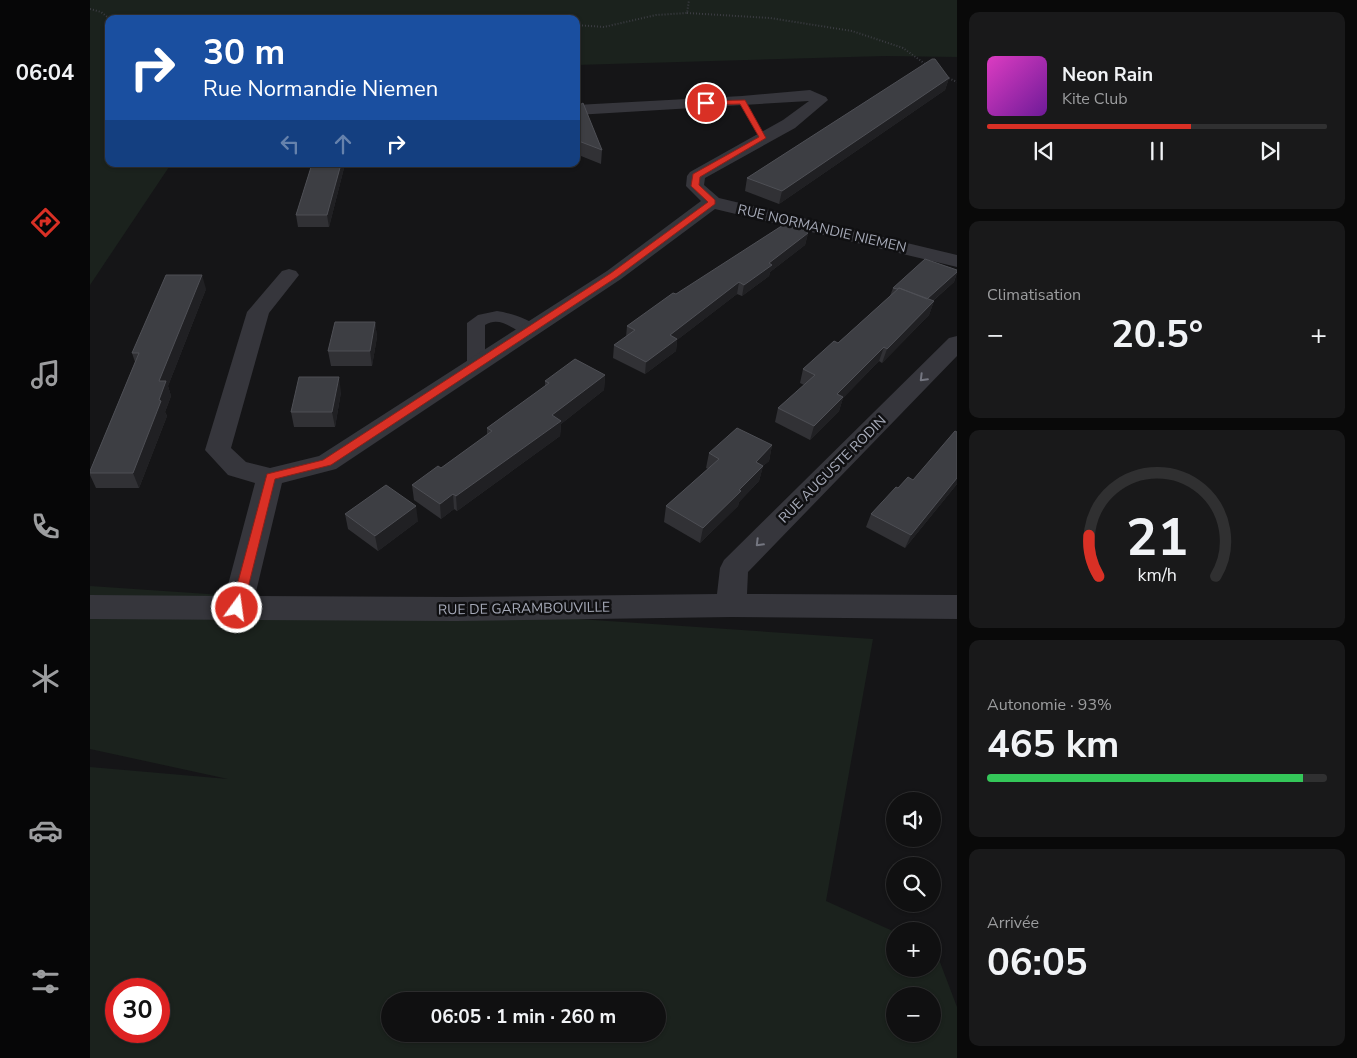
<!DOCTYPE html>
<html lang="fr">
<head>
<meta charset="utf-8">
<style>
	:root { --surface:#101011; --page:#19191a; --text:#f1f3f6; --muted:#9c9d9f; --line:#303031; --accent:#d93025 }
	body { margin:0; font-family:"Nunito Sans",sans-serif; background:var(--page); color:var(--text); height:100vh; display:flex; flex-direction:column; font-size:19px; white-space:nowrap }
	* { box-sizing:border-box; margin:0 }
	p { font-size:16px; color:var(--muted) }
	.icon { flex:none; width:28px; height:28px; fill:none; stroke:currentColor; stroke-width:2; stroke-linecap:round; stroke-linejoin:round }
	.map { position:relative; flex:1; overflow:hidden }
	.details { display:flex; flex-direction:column; gap:12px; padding:12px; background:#090909; width:400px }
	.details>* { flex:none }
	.guide { position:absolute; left:15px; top:15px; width:475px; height:152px; border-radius:10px; box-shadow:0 1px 4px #0004,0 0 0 1px var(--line); background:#1a4fa0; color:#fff; overflow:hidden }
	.fabs { position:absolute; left:796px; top:792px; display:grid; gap:10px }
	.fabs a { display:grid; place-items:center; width:55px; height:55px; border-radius:50%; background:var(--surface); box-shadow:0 1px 4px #0004,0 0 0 1px var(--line); font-size:25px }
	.speed { position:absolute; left:15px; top:978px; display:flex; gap:10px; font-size:25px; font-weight:700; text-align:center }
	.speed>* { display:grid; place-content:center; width:65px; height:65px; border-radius:50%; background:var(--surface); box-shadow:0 1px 4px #0004,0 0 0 1px var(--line); line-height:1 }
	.speed .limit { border:8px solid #d22; background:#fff; color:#111 }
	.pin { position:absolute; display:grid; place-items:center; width:42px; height:42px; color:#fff; margin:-21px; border:2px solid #fff; border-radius:50%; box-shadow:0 1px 5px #0007 }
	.me { position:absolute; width:55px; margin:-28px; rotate:14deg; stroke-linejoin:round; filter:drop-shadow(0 0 4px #0008) }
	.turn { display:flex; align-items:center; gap:18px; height:105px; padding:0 15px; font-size:22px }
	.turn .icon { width:65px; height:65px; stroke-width:2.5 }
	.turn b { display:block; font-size:35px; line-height:42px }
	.lanes { display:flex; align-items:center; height:48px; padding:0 15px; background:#0003; justify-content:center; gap:25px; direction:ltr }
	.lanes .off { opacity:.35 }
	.big { font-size:38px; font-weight:700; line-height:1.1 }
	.details .tile { flex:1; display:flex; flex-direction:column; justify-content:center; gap:8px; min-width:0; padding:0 18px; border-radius:10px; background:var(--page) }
	.details .dial { align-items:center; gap:0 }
	.dial svg { height:130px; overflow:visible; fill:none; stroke:var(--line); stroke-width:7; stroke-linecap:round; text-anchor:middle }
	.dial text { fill:var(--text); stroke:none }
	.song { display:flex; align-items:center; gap:15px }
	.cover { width:60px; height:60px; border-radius:8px; background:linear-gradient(135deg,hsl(310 70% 55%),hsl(280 70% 35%)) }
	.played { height:5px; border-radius:2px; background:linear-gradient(90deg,var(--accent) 60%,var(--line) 60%) }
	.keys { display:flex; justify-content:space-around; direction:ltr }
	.heat { display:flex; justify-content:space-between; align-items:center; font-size:28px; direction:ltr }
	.charge { height:8px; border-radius:4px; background:linear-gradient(90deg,#34c759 93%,var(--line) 0) }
	.trip { position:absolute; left:291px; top:992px; width:285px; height:50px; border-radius:25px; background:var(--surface); box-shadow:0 1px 4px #0004,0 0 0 1px var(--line); font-weight:700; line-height:50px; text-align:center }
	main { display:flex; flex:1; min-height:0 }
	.menu { display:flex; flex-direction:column; width:90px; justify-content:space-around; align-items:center; background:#060607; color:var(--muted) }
	.menu .icon { width:35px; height:35px }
	.menu .on { color:var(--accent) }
	.menu b { font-size:22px; color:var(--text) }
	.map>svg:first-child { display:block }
	.green { fill:#1b221d; fill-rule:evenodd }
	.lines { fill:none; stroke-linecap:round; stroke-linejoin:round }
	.path { stroke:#3c3d43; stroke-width:2; stroke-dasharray:1 2; stroke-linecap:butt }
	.lane { fill:#36363c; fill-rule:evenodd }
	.street { fill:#36363c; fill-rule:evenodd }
	.wall { fill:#313135 }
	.shaded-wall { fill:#202023 }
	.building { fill:#3d3e43; stroke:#4e4f55 }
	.oneway { stroke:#747680 }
	.route { fill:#d93025; stroke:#8d1f18 }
	.labels { text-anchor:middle; stroke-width:5; stroke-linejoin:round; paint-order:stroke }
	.street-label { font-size:14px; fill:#a6aab8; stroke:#101012 }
</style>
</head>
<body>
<main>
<nav class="menu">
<b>06:04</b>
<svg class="icon on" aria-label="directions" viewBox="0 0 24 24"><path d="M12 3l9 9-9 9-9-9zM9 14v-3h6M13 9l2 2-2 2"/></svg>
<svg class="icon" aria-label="music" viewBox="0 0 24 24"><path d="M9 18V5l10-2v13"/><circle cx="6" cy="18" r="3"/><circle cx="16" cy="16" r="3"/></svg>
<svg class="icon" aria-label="phone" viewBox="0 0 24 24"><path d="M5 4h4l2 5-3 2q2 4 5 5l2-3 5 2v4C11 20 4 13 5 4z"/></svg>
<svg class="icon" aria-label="climate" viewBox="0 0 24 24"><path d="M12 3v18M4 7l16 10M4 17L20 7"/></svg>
<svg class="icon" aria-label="car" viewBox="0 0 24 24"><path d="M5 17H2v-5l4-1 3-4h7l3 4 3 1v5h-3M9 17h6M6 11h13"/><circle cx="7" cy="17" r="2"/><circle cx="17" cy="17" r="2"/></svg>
<svg class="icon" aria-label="filters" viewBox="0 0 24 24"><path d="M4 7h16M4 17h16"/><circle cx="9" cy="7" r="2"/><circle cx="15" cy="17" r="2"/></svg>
</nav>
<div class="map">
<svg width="867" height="1058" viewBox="0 0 867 1058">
	<rect width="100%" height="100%" fill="#151517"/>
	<path class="green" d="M 0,0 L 867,0 L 867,57 L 795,56 L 486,65 L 486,19 L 19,19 L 19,164 L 81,164 L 0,285 Z
		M 0,586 L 783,639 L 736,901 L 805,932 L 805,969 L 842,969 L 843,948 L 845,949 L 867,1007 L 867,1058 L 0,1058 L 0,767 L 138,779 L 0,749 ZM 26,989 L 69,989 L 69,1031 L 26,1031 ZM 805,996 L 842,996 L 842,1034 L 805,1034 ZM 300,1001 L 568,1001 L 568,1034 L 300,1034 Z"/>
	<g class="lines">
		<path class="path" d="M 0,9 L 11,12 L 20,19
			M 597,13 L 680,18 L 762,31 L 813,48 L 838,66
			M 486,25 L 514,27 L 566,15 L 597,13 L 599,0
			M 856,77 L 867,82"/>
		<path class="lane" d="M 407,311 C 420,313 442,319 450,330 L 447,334 C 427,339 415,313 395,325 L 395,366 L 392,370 L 386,372 L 380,370 L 377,366 L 377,323 L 388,315 Z"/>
		<path class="street" d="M 720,90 L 736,97 L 738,100 L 705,128 L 615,178 L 614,185 L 629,198 L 867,255 L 867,267 L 625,209 L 531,279 L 246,469 L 192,483 L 165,596 L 366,597 L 627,594 L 630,568 L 634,560 L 859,338 L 867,336 L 867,356 L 658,572 L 657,594 L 867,595 L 867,619 L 641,617 L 366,621 L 0,619 L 0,595 L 135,596 L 165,483 L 138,475 L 115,450 L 157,312 L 192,271 L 199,269 L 206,271 L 209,275 L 179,313 L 141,448 L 156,462 L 180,468 L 229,456 L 517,271 L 611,201 L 596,186 L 597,176 L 600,172 L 693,120 L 719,101 L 486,115 L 486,105 L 652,96 Z"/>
	</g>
	<path class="wall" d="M 859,78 L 855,90 L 689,204 L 655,191 L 657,178 Z
		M 486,107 L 512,150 L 511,164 L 486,154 Z
		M 222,164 L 255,164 L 239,227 L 208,227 L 206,215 Z
		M 718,233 L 715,245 L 680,272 L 679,276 L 652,296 L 647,294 L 587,340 L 586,351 L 555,374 L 523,358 L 524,345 L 536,337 L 537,326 L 586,294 Z
		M 867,270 L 867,273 L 864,282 L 843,301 L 844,301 L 839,315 L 792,363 L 789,361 L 753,398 L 749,411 L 720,440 L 685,422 L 688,408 L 714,385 L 710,383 L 713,369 L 748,343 L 800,296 L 803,288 Z
		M 116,289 L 78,386 L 81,396 L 75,412 L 77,416 L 49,488 L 6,488 L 0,475 L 0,471 L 45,362 L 42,353 Z
		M 285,322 L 287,337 L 282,366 L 241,366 L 238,351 Z
		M 515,375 L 514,390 L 471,424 L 470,436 L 367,511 L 364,509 L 351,519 L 324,500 L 322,485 L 351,468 L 397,435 L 397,428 L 455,386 L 455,381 Z
		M 251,392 L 245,427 L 204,427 L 201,412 Z
		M 867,432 L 867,484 L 815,548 L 776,527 L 781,514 L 808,488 L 823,480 Z
		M 682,445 L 679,461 L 673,466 L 669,481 L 649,502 L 648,506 L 610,543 L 574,522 L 576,506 L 618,469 L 616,468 L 619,453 Z
		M 255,514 L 328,521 L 288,551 L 258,529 Z"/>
	<path class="shaded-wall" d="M 859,78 L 855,90 L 689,204 L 692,191 Z
		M 251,164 L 255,164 L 239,227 L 237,215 Z
		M 718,233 L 715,245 L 680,272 L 679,276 L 652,296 L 654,285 L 679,263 Z
		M 867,272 L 864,282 L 831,311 L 835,300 Z
		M 112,275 L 116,289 L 78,386 L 81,396 L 75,412 L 77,416 L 49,488 L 43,473 L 69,400 L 69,381 Z
		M 649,282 L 647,294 L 587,340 L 586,351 L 555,374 L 556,362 L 580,335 Z
		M 844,301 L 839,315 L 792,363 L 797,349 Z
		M 285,322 L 287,337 L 282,366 L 280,351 Z
		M 794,347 L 789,361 L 753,398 L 749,411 L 720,440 L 724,426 L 747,394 Z
		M 515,375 L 514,390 L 471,424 L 470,436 L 367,511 L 366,496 L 462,415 Z
		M 249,377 L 251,392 L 245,427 L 242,412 Z
		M 682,445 L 679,461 L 673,466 L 669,481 L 649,502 L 648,506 L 610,543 L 613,528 L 649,490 L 666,462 Z
		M 867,478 L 867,484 L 815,548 L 821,535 Z
		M 363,494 L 364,509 L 351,519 L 350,504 Z
		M 326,506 L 328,521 L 288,551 L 285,536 Z"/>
	<path class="building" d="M 842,59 L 845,59 L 859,78 L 692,191 L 657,178 Z
		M 493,103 L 512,150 L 486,140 L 486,107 Z
		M 222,164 L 251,164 L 237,215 L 206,215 Z
		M 704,218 L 707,218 L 718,233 L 679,263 L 682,265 L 654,285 L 649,282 L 580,335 L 587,339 L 556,362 L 524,345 L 545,330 L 537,326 L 583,293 L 586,294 Z
		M 835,259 L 867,270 L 867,272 L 837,299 L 809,288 L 807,289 L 803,288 Z
		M 76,275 L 112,275 L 69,381 L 76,381 L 69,400 L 71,401 L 43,473 L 0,473 L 0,471 L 49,353 L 42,353 Z
		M 809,288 L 844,301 L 797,349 L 794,347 L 747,394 L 753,397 L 724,426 L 688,408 L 725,375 L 713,369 L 744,341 L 748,343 Z
		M 245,322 L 285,322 L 280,351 L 238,351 Z
		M 485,359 L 515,375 L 462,415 L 471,421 L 366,496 L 363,494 L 350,504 L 322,485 L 348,466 L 351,468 L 402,431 L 397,428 L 459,383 L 455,381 Z
		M 209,377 L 249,377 L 242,412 L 201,412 Z
		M 647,428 L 682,445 L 666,462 L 673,466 L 649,490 L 651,491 L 613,528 L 576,506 L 629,459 L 619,453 Z
		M 865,431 L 867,432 L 867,478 L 821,535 L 781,514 L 806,487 L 808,488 L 818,477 L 823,480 Z
		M 296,485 L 326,506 L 285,536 L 255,514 Z"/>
	<defs><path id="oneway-chevron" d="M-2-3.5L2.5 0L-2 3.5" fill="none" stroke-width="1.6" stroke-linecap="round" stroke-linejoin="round" transform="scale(1.25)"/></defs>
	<g class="oneway">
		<use href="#oneway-chevron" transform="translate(833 378) rotate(135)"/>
		<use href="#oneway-chevron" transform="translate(669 543) rotate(135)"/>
	</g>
	<path class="route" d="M 655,100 L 676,138 L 610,177 L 609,185 L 625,200 L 625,204 L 527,277 L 241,465 L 185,479 L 153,608 L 151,611 L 142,611 L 141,608 L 177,474 L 233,460 L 521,273 L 618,202 L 601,186 L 603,174 L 669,137 L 650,104 L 616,105 L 612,103 L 616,101 Z"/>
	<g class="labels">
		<g class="street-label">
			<text transform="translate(732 228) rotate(13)" y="5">RUE NORMANDIE NIEMEN</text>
			<text transform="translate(742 469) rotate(-45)" y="5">RUE AUGUSTE RODIN</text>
			<text transform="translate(434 608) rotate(-1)" y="5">RUE DE GARAMBOUVILLE</text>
		</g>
	</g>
</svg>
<div class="fabs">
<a><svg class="icon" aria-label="sound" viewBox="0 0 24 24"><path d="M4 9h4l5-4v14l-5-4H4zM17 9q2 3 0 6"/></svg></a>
<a><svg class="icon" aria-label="search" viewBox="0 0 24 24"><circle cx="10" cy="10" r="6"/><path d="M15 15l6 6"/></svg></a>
<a>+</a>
<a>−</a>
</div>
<div class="speed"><div class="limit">30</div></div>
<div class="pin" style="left:616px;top:103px;background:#d93025"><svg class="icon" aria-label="arrive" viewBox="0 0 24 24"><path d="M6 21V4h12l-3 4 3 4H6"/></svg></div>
<svg class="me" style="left:147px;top:608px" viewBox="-20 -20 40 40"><circle r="17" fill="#d93025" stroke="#fff" stroke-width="3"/><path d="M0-11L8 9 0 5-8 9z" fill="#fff"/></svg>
<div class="trip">06:05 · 1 min · 260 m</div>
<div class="guide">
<div class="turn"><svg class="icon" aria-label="right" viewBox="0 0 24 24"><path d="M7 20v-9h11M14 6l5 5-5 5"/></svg><div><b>30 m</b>Rue Normandie Niemen</div></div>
<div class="lanes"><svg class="icon off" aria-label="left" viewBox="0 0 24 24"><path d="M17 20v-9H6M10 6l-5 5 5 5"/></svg><svg class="icon off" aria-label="ahead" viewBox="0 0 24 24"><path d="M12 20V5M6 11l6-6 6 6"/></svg><svg class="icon" aria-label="right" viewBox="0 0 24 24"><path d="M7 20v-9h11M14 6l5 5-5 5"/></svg></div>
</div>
</div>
<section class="details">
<div class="tile">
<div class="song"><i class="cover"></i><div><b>Neon Rain</b><p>Kite Club</p></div></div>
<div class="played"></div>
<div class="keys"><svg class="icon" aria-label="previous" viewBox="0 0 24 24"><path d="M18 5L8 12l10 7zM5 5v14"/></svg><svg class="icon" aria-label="pause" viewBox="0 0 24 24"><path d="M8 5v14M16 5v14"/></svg><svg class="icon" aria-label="next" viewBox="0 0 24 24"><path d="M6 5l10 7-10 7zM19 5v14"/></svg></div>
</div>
<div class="tile"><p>Climatisation</p>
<div class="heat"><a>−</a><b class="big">20.5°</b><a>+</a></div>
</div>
<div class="tile dial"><svg viewBox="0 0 100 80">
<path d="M14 69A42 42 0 1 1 86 69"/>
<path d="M14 69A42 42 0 0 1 8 44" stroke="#d93025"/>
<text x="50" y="56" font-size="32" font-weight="700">21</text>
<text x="50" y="72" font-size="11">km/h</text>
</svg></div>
<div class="tile"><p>Autonomie · 93%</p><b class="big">465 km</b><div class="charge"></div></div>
<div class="tile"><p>Arrivée</p><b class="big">06:05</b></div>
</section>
</main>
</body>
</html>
